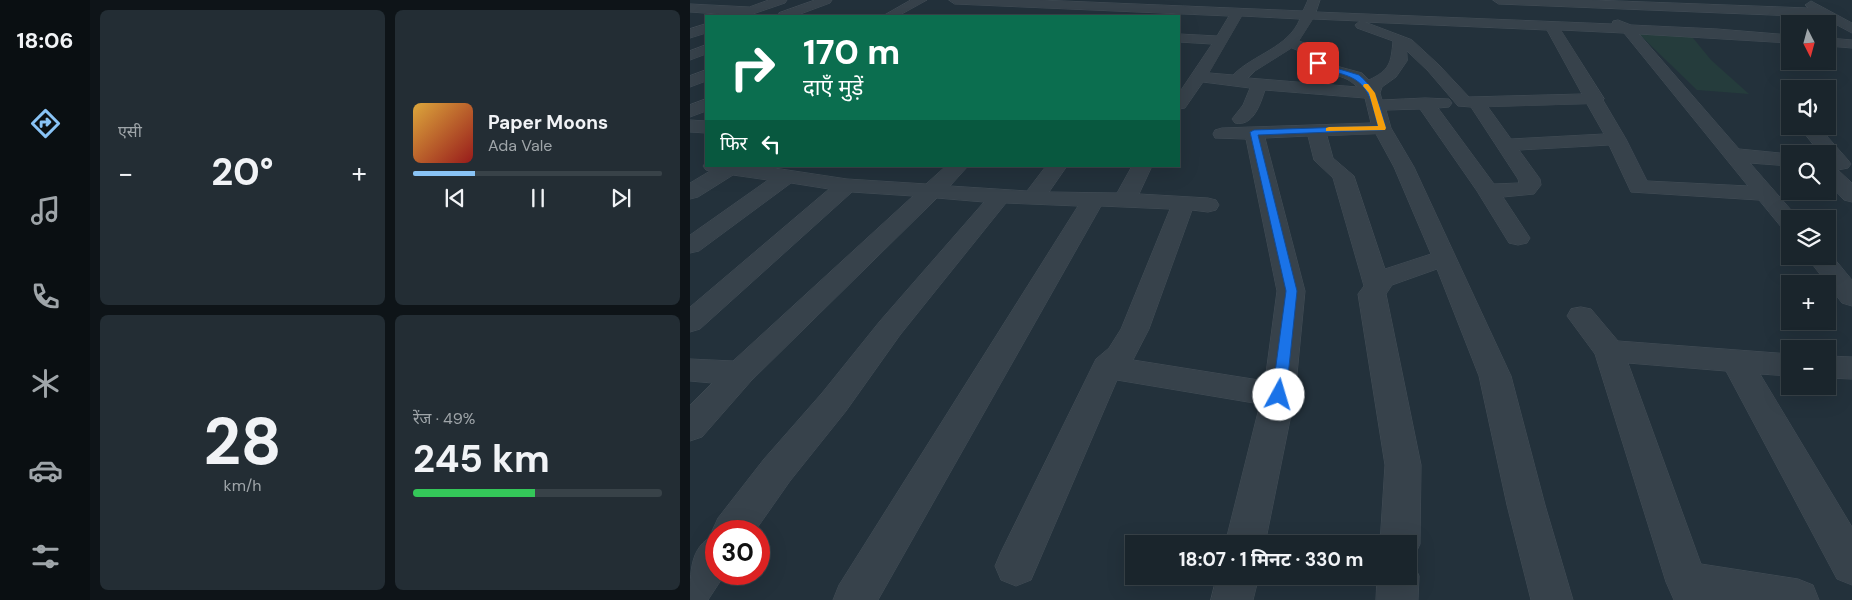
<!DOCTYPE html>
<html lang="hi">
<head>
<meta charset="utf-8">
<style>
	:root { --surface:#1a252c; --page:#232d34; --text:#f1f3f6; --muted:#9fa5a9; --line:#384248; --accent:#89c3f5 }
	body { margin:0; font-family:"DM Sans","Noto Sans Devanagari",sans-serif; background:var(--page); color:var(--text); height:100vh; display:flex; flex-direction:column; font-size:19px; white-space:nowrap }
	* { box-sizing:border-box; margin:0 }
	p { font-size:16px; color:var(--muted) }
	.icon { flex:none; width:28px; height:28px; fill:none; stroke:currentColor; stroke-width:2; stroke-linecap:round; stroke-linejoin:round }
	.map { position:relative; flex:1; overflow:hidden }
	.details { display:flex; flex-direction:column; gap:10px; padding:10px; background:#0e1418; width:600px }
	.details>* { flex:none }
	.hud { position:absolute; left:15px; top:15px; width:475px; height:152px; border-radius:0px; box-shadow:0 5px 20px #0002,0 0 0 1px var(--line); background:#0b6e4f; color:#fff; overflow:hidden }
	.needle { width:32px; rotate:174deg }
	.buttons { position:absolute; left:1091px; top:15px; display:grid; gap:10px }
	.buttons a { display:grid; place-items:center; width:55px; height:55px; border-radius:0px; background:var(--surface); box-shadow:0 5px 20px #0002,0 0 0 1px var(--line); font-size:25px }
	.speed { position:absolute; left:15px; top:520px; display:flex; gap:10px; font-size:25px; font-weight:700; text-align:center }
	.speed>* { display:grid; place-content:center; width:65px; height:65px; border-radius:50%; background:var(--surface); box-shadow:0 5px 20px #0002,0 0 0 1px var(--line); line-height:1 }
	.speed .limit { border:8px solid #d22; background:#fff; color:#111 }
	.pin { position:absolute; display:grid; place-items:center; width:42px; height:42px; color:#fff; margin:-21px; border-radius:10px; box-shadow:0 2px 8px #0006 }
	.me { position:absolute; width:55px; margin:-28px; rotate:6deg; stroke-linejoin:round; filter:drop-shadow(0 0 4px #0008) }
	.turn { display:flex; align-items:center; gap:18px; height:105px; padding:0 15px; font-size:22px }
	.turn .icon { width:65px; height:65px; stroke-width:2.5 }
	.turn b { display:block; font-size:35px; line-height:42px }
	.then { display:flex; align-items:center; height:48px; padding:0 15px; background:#0003; gap:10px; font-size:19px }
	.big { font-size:38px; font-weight:700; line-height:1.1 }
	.details .card { flex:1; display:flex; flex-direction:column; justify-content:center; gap:8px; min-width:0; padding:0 18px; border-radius:8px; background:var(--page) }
	.details .dial { align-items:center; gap:0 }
	.dial b { font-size:65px; line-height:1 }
	.song { display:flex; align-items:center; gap:15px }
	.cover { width:60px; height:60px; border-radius:8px; background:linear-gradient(135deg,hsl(40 70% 55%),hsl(0 70% 35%)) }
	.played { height:5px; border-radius:2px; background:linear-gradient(90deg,var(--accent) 25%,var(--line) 25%) }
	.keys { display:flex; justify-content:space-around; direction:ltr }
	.heat { display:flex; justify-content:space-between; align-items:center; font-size:28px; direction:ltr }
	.charge { height:8px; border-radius:4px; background:linear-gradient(90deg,#34c759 49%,var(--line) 0) }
	.details .tiles { flex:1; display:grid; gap:10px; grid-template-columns:repeat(2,1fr) }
	.trip { position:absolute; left:435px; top:535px; width:292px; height:50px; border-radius:0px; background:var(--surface); box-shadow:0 5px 20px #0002,0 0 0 1px var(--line); font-weight:700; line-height:50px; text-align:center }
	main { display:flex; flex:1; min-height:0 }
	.tab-bar { display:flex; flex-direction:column; width:90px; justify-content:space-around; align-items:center; background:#0a0f12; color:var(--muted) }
	.tab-bar .icon { width:35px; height:35px }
	.tab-bar .on { color:var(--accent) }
	.tab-bar b { font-size:22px; color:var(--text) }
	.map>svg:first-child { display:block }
	.green { fill:#253c3c }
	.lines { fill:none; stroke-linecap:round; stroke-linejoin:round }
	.minor-casing { stroke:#434e57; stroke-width:1 }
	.minor { fill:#37424b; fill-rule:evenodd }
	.route { fill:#1a73e8; stroke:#114b97 }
	.slow { fill:#f59e0b }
</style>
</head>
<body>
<main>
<nav class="tab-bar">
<b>18:06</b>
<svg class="icon on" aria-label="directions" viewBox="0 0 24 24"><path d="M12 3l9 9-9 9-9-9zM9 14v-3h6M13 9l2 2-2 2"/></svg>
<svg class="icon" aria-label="music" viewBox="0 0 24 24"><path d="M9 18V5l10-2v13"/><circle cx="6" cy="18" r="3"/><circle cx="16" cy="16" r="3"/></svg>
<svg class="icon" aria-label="phone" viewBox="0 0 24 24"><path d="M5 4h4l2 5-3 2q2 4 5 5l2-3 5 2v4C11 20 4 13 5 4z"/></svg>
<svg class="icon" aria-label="climate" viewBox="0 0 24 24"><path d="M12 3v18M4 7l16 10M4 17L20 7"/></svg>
<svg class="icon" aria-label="car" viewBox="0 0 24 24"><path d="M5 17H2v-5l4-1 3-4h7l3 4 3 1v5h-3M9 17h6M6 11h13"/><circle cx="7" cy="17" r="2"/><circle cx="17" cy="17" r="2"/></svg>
<svg class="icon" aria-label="filters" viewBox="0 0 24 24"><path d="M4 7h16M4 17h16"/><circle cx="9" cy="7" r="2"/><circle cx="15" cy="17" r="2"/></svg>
</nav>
<section class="details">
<div class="tiles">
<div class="card"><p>एसी</p>
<div class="heat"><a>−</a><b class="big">20°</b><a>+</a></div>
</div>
<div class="card">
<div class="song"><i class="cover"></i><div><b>Paper Moons</b><p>Ada Vale</p></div></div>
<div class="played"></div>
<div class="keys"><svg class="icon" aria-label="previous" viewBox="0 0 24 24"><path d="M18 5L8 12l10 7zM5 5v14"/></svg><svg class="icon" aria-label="pause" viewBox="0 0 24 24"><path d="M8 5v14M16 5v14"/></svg><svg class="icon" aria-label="next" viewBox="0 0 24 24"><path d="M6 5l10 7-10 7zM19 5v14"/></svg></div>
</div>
<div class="card dial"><b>28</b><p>km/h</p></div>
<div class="card"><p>रेंज · 49%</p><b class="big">245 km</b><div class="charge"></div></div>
</div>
</section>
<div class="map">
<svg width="1162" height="600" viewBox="0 0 1162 600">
	<rect width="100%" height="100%" fill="#23313b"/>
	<path class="green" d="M 949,34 L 998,35 L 1003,38 L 1021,60 L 1059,94 L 1007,90 Z"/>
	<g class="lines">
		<defs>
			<path id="minor" d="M 79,0 L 97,0 L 95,3 L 57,16 L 0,12 L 0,4 L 59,7 Z
				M 125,0 L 142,0 L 140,3 L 105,16 L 88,16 L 89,13 Z
				M 221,0 L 237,0 L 208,16 L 193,16 Z
				M 259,0 L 350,0 L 613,11 L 618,0 L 630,0 L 626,12 L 922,24 L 923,21 L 928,20 L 941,25 L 1027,29 L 1100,35 L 1100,43 L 949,34 L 1049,149 L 1100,154 L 1100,166 L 1060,163 L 1109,219 L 1100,219 L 1100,230 L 1092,228 L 1069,200 L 941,192 L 919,145 L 829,150 L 850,179 L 851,185 L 844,194 L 813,197 L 840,238 L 837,243 L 828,245 L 819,243 L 787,191 L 730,109 L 696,110 L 701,128 L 724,167 L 821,376 L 855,505 L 883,600 L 841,600 L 817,505 L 789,376 L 747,269 L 702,285 L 696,294 L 731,465 L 730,544 L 724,557 L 719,559 L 719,544 L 690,544 L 695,465 L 668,294 L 674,286 L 643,178 L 624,160 L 618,136 L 575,138 L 615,291 L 605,395 L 575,544 L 535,544 L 570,404 L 427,380 L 341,580 L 326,586 L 311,580 L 305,566 L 311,552 L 402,367 L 406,359 L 419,348 L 431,329 L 480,209 L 411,206 L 188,600 L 143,600 L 149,585 L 388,206 L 316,203 L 210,335 L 156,411 L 100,481 L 65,531 L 26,531 L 26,574 L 35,574 L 18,600 L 0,600 C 0,571 0,547 24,535 L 22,531 L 28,518 L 74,459 L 132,393 L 190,321 L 294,202 L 247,198 L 61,381 L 12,437 L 0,441 L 0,405 L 22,383 L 0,381 L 0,359 L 43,361 L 223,196 L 162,192 L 10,329 L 0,332 L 0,307 L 139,189 L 101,183 L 9,251 L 0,253 L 0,235 L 78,180 L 43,175 L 8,197 L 0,199 L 0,183 L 20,171 L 16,170 L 13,166 L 16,162 L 16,166 L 71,166 L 157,179 L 236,184 L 256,166 L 278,166 L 260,186 L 337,191 L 356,166 L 377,166 L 359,192 L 427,193 L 442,166 L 462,166 L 449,194 L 518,198 L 526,200 L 529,205 L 526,210 L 518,212 L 502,210 L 459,329 L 443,360 L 575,381 L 587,291 L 556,139 L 525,138 L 523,134 L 525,130 L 532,128 L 681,123 L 675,98 L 575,90 C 570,105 563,127 545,123 L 542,119 L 553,105 L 560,88 L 513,82 L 495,108 L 489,109 L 489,93 L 522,44 L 489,42 L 489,34 L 527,36 L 539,16 L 265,4 ZM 552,16 L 610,19 C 598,48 564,54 543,75 L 519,73 ZM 623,19 L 670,21 L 665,25 L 667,28 L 703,41 C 701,63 700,70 679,80 L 672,73 L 639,64 L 634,60 L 627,48 L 609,41 ZM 675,22 L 857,30 L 892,94 L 779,97 L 749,65 L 722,40 ZM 871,30 L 934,33 L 1058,186 L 957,181 L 936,139 L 913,100 L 914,99 ZM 602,48 L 616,54 C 629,82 650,68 667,87 L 558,78 L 565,71 ZM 717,51 L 738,71 L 768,106 L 781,107 L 828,179 L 829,183 L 804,184 L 748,108 L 759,107 L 762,103 L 759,99 L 735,98 L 692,100 L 690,93 L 692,87 L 706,77 L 717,61 ZM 897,104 L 914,134 L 821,139 L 798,107 ZM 686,134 L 704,167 L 741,254 L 695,269 L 664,176 L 643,158 L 637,136 Z
				M 803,0 L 902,0 L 1118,8 L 1115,5 L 1121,1 L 1162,23 L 1162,33 L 1132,17 L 809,4 Z
				M 16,24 L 16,33 L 0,38 L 0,29 Z
				M 1138,38 L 1162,40 L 1162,48 L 1138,46 Z
				M 16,45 L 16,54 L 0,60 L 0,51 Z
				M 16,70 L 16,81 L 0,87 L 0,76 Z
				M 16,99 L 16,111 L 0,117 L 0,105 Z
				M 0,120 L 16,121 L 16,133 L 0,132 Z
				M 1109,126 L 1128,126 L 1158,160 L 1161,164 L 1158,168 L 1148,170 L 1162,183 L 1162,202 L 1154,200 L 1138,183 L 1138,165 L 1141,166 L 1138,161 L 1138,154 L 1131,154 Z
				M 1138,251 L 1162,280 L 1162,306 L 1152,303 L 1116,256 L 1138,256 Z
				M 891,307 L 901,309 L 928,341 L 1100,354 L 1100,376 L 1070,374 L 1162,527 L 1162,585 L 1147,579 L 1036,371 L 938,363 L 1011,564 L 1108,579 L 1123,585 L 1129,600 L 984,600 L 976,582 L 905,354 L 877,316 L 881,309 Z
				M 1138,356 L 1162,357 L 1162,379 L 1138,378 Z
				M 719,560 L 723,562 L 729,576 L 728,600 L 686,600 L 687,576 L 719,576 Z
				M 527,576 L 569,576 L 563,600 L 521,600 Z"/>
		</defs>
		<use href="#minor" class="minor-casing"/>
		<use href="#minor" class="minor"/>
	</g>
	<path class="route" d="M 626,62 L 669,75 C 688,91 689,105 696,128 L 692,130 L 568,135 L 607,291 L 596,395 L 594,399 L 584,399 L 582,395 L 596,291 L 560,132 L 564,130 L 688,126 C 681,101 680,82 652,74 C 643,72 634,70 626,64 Z"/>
	<path class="slow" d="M 674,84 L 678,84 L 685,93 L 696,128 L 695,130 L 636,131 L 636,128 L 639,127 L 688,126 L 679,93 L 673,86 Z"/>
</svg>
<div class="buttons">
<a><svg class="needle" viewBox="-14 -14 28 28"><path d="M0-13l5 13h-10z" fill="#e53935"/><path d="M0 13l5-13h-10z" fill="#9fa5a9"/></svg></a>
<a><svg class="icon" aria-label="sound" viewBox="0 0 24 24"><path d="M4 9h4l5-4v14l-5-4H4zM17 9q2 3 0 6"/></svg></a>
<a><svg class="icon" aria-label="search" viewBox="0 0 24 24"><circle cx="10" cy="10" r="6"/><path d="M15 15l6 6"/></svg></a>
<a><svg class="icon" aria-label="layers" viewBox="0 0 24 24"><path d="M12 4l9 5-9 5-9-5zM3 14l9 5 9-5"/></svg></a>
<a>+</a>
<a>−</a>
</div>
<div class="speed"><div class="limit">30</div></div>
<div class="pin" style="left:628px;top:63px;background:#d93025"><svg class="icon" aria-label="arrive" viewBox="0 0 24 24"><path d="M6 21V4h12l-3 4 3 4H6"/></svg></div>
<svg class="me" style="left:589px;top:395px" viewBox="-20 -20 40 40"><circle r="19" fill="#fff"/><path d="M0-13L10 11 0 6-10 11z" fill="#1a73e8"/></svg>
<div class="trip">18:07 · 1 मिनट · 330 m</div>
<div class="hud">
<div class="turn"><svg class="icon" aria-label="right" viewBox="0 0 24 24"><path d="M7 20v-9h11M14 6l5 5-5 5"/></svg><div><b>170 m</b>दाएँ मुड़ें</div></div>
<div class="then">फिर<svg class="icon" aria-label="left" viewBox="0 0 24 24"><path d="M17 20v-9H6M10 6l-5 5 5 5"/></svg></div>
</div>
</div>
</main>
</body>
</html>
